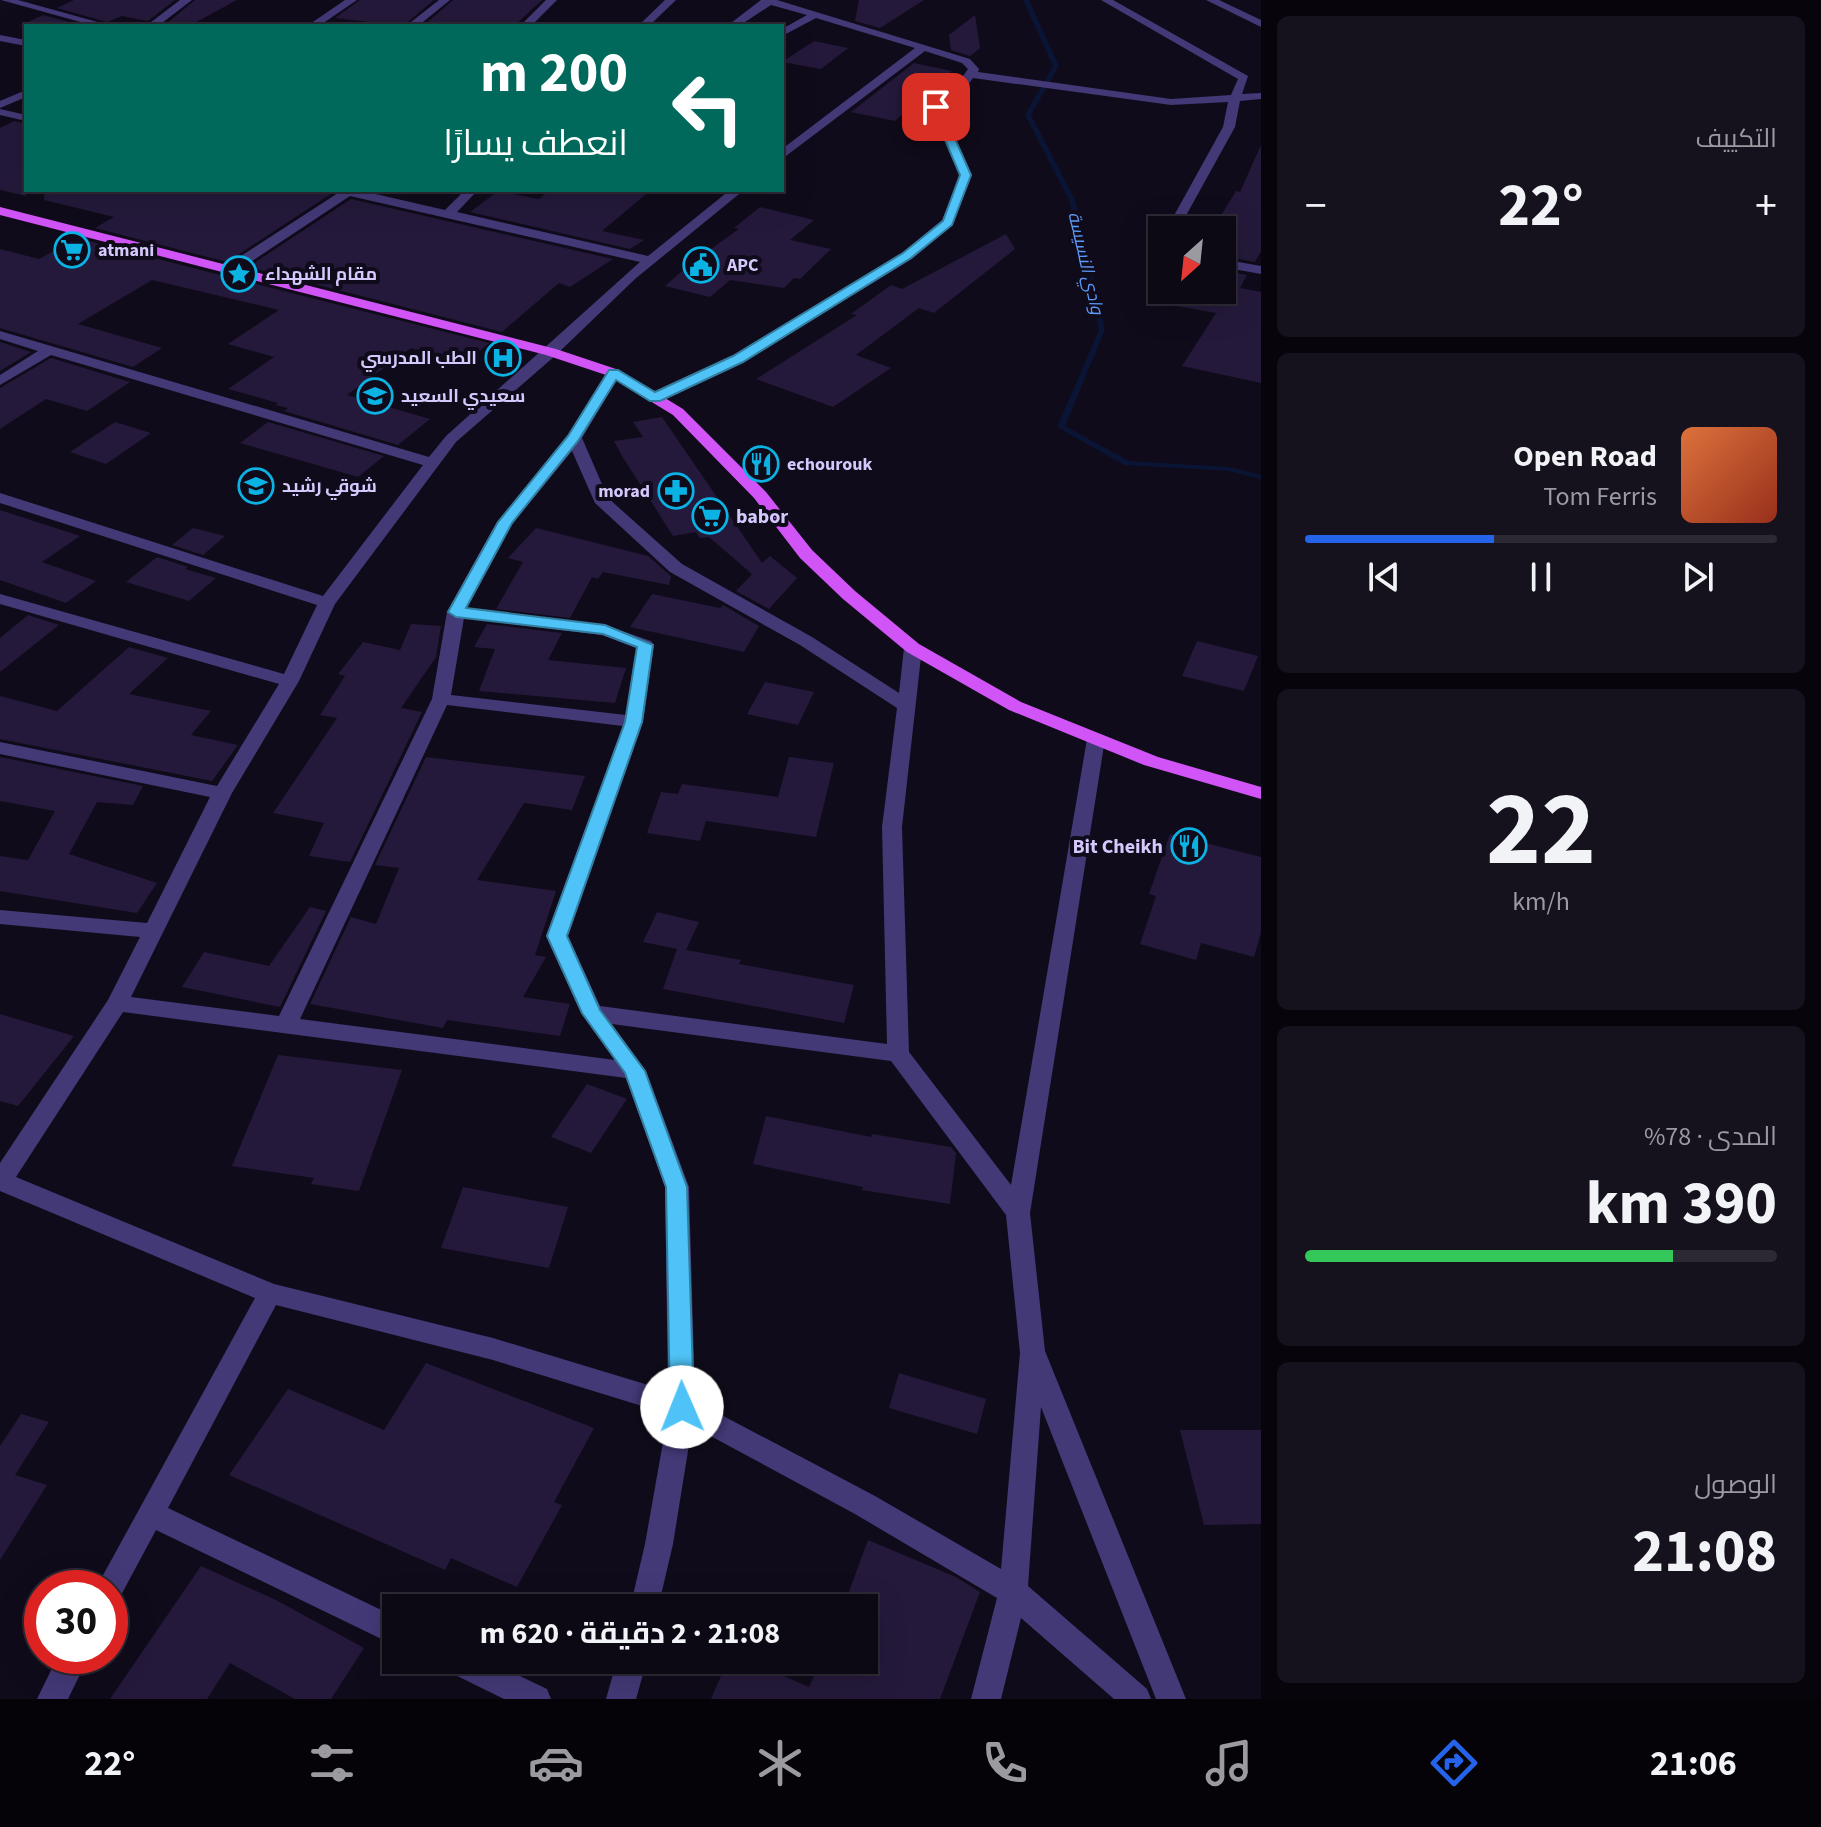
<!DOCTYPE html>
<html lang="ar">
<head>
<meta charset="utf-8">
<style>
	:root { --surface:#0c0814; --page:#15111d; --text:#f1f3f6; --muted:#9a9aa0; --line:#2c2934; --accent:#2563eb }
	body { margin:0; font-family:"Source Sans 3",Cairo,sans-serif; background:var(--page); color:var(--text); direction:rtl; height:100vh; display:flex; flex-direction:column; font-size:30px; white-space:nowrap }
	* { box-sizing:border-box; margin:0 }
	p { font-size:26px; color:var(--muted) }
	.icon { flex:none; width:44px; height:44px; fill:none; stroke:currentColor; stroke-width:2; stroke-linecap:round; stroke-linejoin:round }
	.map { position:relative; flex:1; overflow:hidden; direction:ltr }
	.panel { display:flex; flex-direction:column; gap:16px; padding:16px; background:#07040b; width:560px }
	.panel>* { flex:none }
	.top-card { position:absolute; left:24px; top:24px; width:760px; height:168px; border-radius:0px; box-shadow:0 8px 32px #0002,0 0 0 2px var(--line); direction:rtl; background:#00695c; color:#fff; overflow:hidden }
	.needle { width:52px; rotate:207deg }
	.tools { position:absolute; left:1148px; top:216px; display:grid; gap:16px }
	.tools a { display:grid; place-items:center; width:88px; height:88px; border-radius:0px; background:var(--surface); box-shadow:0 8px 32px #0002,0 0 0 2px var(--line); font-size:40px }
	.speed { position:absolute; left:24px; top:1570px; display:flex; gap:16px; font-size:40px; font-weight:700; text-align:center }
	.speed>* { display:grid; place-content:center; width:104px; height:104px; border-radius:50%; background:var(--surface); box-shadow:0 8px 32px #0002,0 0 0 2px var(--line); line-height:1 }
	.speed .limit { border:12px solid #d22; background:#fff; color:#111 }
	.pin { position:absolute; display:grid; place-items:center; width:68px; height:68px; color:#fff; margin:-34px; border-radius:16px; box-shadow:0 4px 12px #0006 }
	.me { position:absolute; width:88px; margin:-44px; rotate:359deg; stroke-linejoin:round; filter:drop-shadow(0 0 6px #0008) }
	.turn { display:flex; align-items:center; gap:28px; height:168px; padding:0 24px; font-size:36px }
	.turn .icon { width:104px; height:104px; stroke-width:2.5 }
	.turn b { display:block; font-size:56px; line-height:68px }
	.big { font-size:60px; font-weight:700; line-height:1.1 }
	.panel .tile { flex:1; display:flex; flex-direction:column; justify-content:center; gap:12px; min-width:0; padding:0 28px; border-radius:12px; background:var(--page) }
	.panel .dial { align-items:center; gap:0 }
	.dial b { font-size:104px; line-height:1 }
	.song { display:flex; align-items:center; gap:24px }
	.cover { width:96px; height:96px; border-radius:12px; background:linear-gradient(135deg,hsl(20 70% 55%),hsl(10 70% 35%)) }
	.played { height:8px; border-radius:4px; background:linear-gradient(90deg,var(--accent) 40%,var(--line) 40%) }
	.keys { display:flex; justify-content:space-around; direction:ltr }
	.heat { display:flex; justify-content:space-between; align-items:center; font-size:44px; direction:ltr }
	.charge { height:12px; border-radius:6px; background:linear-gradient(90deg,#34c759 78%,var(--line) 0) }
	.trip { position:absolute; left:382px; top:1594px; width:496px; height:80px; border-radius:0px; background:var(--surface); box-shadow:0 8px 32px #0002,0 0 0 2px var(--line); font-weight:700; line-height:80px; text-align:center; direction:rtl }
	.tab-bar { display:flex; height:128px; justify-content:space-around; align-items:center; background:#050308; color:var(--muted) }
	.tab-bar .icon { width:56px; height:56px }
	.tab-bar .active { color:var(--accent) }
	.tab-bar b { font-size:36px; color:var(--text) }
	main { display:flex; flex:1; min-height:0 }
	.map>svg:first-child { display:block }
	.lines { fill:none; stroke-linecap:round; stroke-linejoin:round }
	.stream { fill:#0a1435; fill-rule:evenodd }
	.building { fill:#24193a }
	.minor { fill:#433977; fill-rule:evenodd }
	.major { fill:#d054f6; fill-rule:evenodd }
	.route { fill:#4fc3f7; stroke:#337fa1; stroke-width:2 }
	.labels { text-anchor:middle; stroke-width:8; stroke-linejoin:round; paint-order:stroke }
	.far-poi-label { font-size:18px; font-weight:bold; fill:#d5c8fc; stroke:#100b1a; text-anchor:start }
	.far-water-label { font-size:18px; font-style:italic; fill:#5b9af7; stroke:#100b1a }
	.poi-label { font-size:20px; font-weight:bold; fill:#d5c8fc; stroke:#100b1a; text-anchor:start }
</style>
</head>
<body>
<main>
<section class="panel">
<div class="tile"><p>التكييف</p>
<div class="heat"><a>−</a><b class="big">22°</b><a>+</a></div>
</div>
<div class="tile">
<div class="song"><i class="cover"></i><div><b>Open Road</b><p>Tom Ferris</p></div></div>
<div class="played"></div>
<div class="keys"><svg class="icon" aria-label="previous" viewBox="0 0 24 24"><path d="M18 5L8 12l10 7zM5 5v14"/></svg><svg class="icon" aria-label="pause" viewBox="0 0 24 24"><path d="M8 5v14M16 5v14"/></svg><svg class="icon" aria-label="next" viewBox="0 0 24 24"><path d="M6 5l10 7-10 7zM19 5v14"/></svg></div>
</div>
<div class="tile dial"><b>22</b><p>km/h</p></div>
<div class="tile"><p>المدى · 78%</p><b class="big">390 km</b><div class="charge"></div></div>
<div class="tile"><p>الوصول</p><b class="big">21:08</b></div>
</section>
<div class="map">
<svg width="1261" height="1699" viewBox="0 0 1261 1699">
	<rect width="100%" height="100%" fill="#100b1a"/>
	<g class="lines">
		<path class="stream" d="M 1023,0 L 1029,0 L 1059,66 L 1031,115 L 1075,200 L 1105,330 L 1065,426 L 1129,461 L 1229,467 L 1261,475 L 1261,479 L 1229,471 L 1124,465 L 1057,427 L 1099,330 L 1069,200 L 1025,115 L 1053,66 Z"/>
	</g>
	<path class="building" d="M 74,0 L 175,0 L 148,21 L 122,16 L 107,22 L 57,8 Z
		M 195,0 L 237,0 L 189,26 L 166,24 Z
		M 360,0 L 434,0 L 403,26 L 335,18 Z
		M 453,0 L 542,0 L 514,26 L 423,26 Z
		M 859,0 L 924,0 L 880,28 L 855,21 Z
		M 43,15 L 84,26 L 19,26 Z
		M 975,15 L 980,48 L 970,56 L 951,50 L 949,35 Z
		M 814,41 L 848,48 L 821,69 L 782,62 Z
		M 914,63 L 952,71 L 895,121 L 851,112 Z
		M 14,121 L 26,124 L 26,196 L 0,190 L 0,128 Z
		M 1261,145 L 1261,251 L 1255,262 L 1222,256 L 1222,214 L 1236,191 L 1240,192 Z
		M 45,190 L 333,190 L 334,192 L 227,262 L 95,228 L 114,217 L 44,200 Z
		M 550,190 L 651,190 L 602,231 L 644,240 L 630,249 L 470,212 L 498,191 L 539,199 Z
		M 351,199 L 613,259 L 570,287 L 559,283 L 502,332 L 248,267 Z
		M 760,207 L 814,220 L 790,240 L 831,249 L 800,279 L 794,278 L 784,288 L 730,280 L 710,297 L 665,286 L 690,264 L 739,229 L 734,228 Z
		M 1006,234 L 1015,249 L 934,313 L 919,308 L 856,355 L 891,368 L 833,407 L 756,379 L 857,315 L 851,314 L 891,285 L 902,289 Z
		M 77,238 L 224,276 L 489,343 L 467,362 L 411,348 L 347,395 L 430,419 L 398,445 L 284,411 L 288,408 L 275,405 L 278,403 L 228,389 L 274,357 L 228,344 L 279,310 L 152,280 L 78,324 L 162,348 L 133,367 L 0,328 L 0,249 L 39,259 Z
		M 1222,270 L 1247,275 L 1240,288 L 1261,292 L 1261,383 L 1182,366 L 1216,313 L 1165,304 L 1167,290 L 1222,290 Z
		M 0,342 L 31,352 L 0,371 Z
		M 51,358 L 130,382 L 87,411 L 46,399 L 0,429 L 0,388 Z
		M 662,417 L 762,563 L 770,556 L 797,578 L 769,609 L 736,591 L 752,574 L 709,537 L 700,538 L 696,532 L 673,536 L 622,456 L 614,441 L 643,437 L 633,422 Z
		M 115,422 L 151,433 L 106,464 L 70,452 Z
		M 268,422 L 384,456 L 358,477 L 240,443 Z
		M 0,510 L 80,536 L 42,562 L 96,581 L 66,603 L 0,580 Z
		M 193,528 L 225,536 L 203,555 L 172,545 Z
		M 536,528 L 648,556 L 671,576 L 669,585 L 603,572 L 598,579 L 592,577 L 570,618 L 496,609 L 523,562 L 508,558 Z
		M 157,557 L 188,567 L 185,569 L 216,578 L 189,601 L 126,582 Z
		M 652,594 L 720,608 L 723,605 L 759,626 L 744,652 L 630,627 Z
		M 28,615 L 59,625 L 0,672 L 0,638 Z
		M 411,624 L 441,626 L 436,657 L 401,708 L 422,712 L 350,862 L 309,856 L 324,823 L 273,813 L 337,718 L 320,715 L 345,676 L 338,674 L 363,642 L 400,650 Z
		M 487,624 L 562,633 L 548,660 L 626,668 L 615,703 L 479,691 L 495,649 L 474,647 Z
		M 1197,641 L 1258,656 L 1244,691 L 1182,676 Z
		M 129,647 L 168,658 L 129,694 L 211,711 L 191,735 L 238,745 L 212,781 L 0,739 L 0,696 L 57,711 Z
		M 765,682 L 814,692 L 798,725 L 747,714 Z
		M 0,757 L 143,786 L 133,805 L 97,802 L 69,854 L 157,883 L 137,913 L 0,891 L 0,856 L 28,860 L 55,811 L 0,801 Z
		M 426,757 L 585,776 L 572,810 L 524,803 L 477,880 L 556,891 L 535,955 L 546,957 L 523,997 L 570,1004 L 560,1036 L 447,1020 L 443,1028 L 310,1004 L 351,917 L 376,924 L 399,868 L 375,865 Z
		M 789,757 L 834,763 L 816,837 L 706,821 L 700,841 L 647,833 L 661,792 L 678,794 L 682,784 L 778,797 Z
		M 1170,834 L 1261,857 L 1261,932 L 1254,957 L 1201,943 L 1196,960 L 1140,944 L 1156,896 L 1149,894 Z
		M 310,907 L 326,911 L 280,1007 L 182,987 L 204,952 L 269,966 Z
		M 657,912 L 699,922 L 686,950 L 741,960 L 739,964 L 854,985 L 844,1023 L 663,989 L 677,949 L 643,942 Z
		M 0,1014 L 74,1036 L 18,1106 L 0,1101 Z
		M 278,1055 L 402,1070 L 359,1191 L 311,1184 L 314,1178 L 232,1166 Z
		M 587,1084 L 627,1099 L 591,1153 L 551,1137 Z
		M 766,1116 L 871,1137 L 872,1134 L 951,1147 L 956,1153 L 950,1204 L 862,1190 L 863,1187 L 753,1164 Z
		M 463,1187 L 568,1207 L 549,1268 L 441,1248 Z
		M 426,1363 L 594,1428 L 554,1502 L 562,1505 L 517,1587 L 451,1558 L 445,1570 L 229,1475 L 288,1389 L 384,1430 Z
		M 899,1373 L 986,1399 L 977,1434 L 889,1408 Z
		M 21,1414 L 49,1422 L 15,1475 L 47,1485 L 0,1560 L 0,1446 Z
		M 1180,1430 L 1261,1430 L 1261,1524 L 1204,1525 Z
		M 868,1540 L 956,1577 L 980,1592 L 940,1699 L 711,1699 L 728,1660 L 747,1660 L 809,1687 L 821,1660 L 864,1660 L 864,1608 L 843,1608 Z
		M 201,1566 L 276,1600 L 364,1648 L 331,1699 L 295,1699 L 230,1663 L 207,1699 L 110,1699 Z"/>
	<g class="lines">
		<path class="minor" d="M 1,0 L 18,0 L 112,26 L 95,26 Z
			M 180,0 L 192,0 L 158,26 L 146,26 Z
			M 345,0 L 357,0 L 319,26 L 307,26 Z
			M 439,0 L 450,0 L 418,26 L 406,26 Z
			M 546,0 L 557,0 L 531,26 L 520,26 Z
			M 665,0 L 676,0 L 649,26 L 638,26 Z
			M 761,0 L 777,0 L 970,59 L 979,69 L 978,72 L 1171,99 L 1231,95 L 1238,79 L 1101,0 L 1113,0 L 1248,76 L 1242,94 L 1261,93 L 1261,99 L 1240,101 L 1235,127 L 1178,230 L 1166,230 L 1223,127 L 1228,102 L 1171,105 L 973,78 L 958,99 L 942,108 L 972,175 L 952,225 L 912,259 L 743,362 L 660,401 L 650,401 L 650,395 L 733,356 L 902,253 L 942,220 L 960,175 L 930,107 L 950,95 L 968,69 L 962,63 L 925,51 L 782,159 L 782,149 L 915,48 L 816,18 L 782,36 L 782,29 L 807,15 L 771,5 L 739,26 L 727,26 Z
			M 1206,0 L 1219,0 L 1261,20 L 1261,27 Z
			M 0,35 L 26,40 L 26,46 L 0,41 Z
			M 26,90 L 26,97 L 0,108 L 0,101 Z
			M 0,109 L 26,115 L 26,121 L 0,115 Z
			M 336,190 L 358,190 L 445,210 L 465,190 L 478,190 L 457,212 L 648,256 L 730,190 L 744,190 L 635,279 L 556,355 L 456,442 L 335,604 L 299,681 L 232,793 L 131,997 L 279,1016 L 432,699 L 447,612 L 497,522 L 568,436 L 609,370 L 619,370 L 621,373 L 582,438 L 608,498 L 682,564 L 812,637 L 899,693 L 904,648 L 913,643 L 922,648 L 902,827 L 909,1052 L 1011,1185 L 1087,739 L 1096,733 L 1105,739 L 1030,1213 L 1045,1351 L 1186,1699 L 1156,1699 L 1041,1407 L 1028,1586 L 1147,1689 L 1151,1699 L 1114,1699 L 1021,1618 L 1001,1699 L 971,1699 L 997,1598 L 855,1514 L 692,1426 L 673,1544 L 658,1608 L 630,1608 L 645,1544 L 668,1414 L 493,1360 L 276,1305 L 168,1508 L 396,1617 L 396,1646 L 156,1530 L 120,1597 L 110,1601 L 110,1588 L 96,1588 L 255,1298 L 0,1191 L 0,1163 L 108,1000 L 140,937 L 0,924 L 0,910 L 147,923 L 210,797 L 0,754 L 0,742 L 217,786 L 279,684 L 0,604 L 0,594 L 284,674 L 317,605 L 0,503 L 0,493 L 323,596 L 423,465 L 51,355 L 0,385 L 0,375 L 38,351 L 0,339 L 0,331 L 429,457 L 446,436 L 640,262 L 350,196 L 234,273 L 224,273 L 224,267 L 338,193 ZM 572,451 L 595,503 L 670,572 L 800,645 L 897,708 L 882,827 L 887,1044 L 600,1006 L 568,936 L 643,722 L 654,645 L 651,641 L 605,625 L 467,608 L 512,524 ZM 464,618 L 602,635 L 636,648 L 626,715 L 451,695 ZM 447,705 L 623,726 L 546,936 L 581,1013 L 615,1060 L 300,1019 ZM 123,1012 L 626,1078 L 665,1187 L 668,1391 L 493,1338 L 274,1284 L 16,1177 ZM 612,1024 L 891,1061 L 1006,1215 L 1020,1353 L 1001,1569 L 875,1496 L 695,1401 L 689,1187 L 646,1071 Z
			M 1222,259 L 1261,266 L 1261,274 L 1222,267 Z
			M 58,1656 L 89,1656 L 68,1699 L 37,1699 Z
			M 440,1660 L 487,1660 L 547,1689 L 551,1699 L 504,1699 L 445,1670 Z
			M 617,1660 L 647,1660 L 636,1699 L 606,1699 Z"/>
		<path class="major" d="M 0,207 L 556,349 L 619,370 L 683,409 L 766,492 L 812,550 L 855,591 L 919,644 L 1021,702 L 1158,757 L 1261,787 L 1261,799 L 1144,765 L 1009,710 L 907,652 L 843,599 L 800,558 L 754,498 L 673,415 L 609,376 L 546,355 L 0,215 Z"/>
	</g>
	<path class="route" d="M 936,104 L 941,107 L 971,175 L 952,225 L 911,258 L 743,362 L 660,401 L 650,401 L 616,380 L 578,441 L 512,523 L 466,608 L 605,625 L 653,645 L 642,722 L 567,936 L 600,1010 L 645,1071 L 687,1187 L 694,1407 L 691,1414 L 682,1417 L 673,1414 L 670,1407 L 666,1187 L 625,1073 L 582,1013 L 547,936 L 625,722 L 637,647 L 603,634 L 456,617 L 448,612 L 498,522 L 568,436 L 609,370 L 618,370 L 655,392 L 733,356 L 903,253 L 943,221 L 960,175 L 931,107 Z"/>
	<defs>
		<symbol id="supermarket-ring" viewBox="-11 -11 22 22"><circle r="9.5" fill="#100b1a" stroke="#0bb2e4" stroke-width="1.5"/><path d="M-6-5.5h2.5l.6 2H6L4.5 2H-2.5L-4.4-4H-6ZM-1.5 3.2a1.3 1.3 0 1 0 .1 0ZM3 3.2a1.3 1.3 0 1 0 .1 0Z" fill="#0bb2e4"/></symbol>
		<symbol id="civic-ring" viewBox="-11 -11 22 22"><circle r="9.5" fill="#100b1a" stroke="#0bb2e4" stroke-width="1.5"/><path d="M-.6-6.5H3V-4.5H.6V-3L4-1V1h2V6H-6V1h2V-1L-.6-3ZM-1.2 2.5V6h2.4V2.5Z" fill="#0bb2e4"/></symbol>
		<symbol id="sight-ring" viewBox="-11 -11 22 22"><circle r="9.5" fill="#100b1a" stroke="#0bb2e4" stroke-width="1.5"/><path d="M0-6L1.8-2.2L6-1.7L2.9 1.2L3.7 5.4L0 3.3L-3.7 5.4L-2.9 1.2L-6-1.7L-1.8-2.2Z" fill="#0bb2e4"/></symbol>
		<symbol id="hospital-ring" viewBox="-11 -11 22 22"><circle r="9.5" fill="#100b1a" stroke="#0bb2e4" stroke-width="1.5"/><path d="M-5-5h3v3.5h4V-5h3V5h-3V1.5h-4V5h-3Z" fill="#0bb2e4"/></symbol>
		<symbol id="school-ring" viewBox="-11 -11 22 22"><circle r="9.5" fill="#100b1a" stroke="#0bb2e4" stroke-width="1.5"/><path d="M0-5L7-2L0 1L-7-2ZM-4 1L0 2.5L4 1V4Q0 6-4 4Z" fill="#0bb2e4"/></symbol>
		<symbol id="restaurant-ring" viewBox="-11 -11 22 22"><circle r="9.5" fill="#100b1a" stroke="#0bb2e4" stroke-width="1.5"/><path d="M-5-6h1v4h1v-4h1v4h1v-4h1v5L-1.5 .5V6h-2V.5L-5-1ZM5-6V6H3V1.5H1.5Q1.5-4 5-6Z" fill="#0bb2e4"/></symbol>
		<symbol id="pharmacy-ring" viewBox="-11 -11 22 22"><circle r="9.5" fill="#100b1a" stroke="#0bb2e4" stroke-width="1.5"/><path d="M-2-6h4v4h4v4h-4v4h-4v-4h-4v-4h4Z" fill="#0bb2e4"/></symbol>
	</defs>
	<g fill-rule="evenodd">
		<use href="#supermarket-ring" x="52" y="230" width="40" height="40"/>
		<use href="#civic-ring" x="681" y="245" width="40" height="40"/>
		<use href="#sight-ring" x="219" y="254" width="40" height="40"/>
		<use href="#hospital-ring" x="483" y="338" width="40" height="40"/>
		<use href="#school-ring" x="355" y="376" width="40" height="40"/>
		<use href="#restaurant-ring" x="741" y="444" width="40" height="40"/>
		<use href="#school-ring" x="236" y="466" width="40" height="40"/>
		<use href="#pharmacy-ring" x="656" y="471" width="40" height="40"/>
		<use href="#supermarket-ring" x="690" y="496" width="40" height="40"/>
		<use href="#restaurant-ring" x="1169" y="826" width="40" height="40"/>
	</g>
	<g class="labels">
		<g class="far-poi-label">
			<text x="98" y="256">atmani</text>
			<text x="727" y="271">APC</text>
			<text x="265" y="280">مقام الشهداء</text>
			<text x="477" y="364" text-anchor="end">الطب المدرسي</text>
			<text x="401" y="402">سعيدي السعيد</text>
			<text x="787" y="470">echourouk</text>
			<text x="282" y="492">شوقي رشيد</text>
			<text x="650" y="497" text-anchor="end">morad</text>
		</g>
		<g class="far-water-label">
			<text transform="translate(1086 263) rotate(77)" y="6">وادي النسيسة</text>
		</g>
		<g class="poi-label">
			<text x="736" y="523">babor</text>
			<text x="1163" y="853" text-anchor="end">Bit Cheikh</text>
		</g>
	</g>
</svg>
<div class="tools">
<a><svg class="needle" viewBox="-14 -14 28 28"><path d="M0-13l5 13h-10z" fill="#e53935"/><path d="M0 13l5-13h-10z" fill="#9a9aa0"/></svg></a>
</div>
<div class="speed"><div class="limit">30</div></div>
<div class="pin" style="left:936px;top:107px;background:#d93025"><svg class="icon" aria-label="arrive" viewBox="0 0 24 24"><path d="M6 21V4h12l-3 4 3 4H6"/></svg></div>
<svg class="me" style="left:682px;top:1407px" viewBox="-20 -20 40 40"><circle r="19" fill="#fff"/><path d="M0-13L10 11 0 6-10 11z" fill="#4fc3f7"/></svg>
<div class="trip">21:08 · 2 دقيقة · 620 m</div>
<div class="top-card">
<div class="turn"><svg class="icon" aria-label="left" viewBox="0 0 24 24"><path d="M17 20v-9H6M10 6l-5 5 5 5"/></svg><div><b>200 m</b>انعطف يسارًا</div></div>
</div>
</div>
</main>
<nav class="tab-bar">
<b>21:06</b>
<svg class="icon active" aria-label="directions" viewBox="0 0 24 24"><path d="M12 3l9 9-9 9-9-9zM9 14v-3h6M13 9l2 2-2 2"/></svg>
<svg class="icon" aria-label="music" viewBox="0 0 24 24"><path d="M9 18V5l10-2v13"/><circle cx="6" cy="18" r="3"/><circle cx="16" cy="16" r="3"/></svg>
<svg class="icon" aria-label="phone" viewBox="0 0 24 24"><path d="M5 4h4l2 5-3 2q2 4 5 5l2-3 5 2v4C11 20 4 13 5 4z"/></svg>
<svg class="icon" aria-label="climate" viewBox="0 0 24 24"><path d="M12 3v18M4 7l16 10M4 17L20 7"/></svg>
<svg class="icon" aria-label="car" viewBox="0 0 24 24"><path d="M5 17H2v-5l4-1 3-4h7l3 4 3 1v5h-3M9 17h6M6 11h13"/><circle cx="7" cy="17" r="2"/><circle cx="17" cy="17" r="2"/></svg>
<svg class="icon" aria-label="filters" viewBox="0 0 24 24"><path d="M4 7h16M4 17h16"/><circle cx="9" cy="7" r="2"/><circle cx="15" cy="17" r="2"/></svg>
<b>22°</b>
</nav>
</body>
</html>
